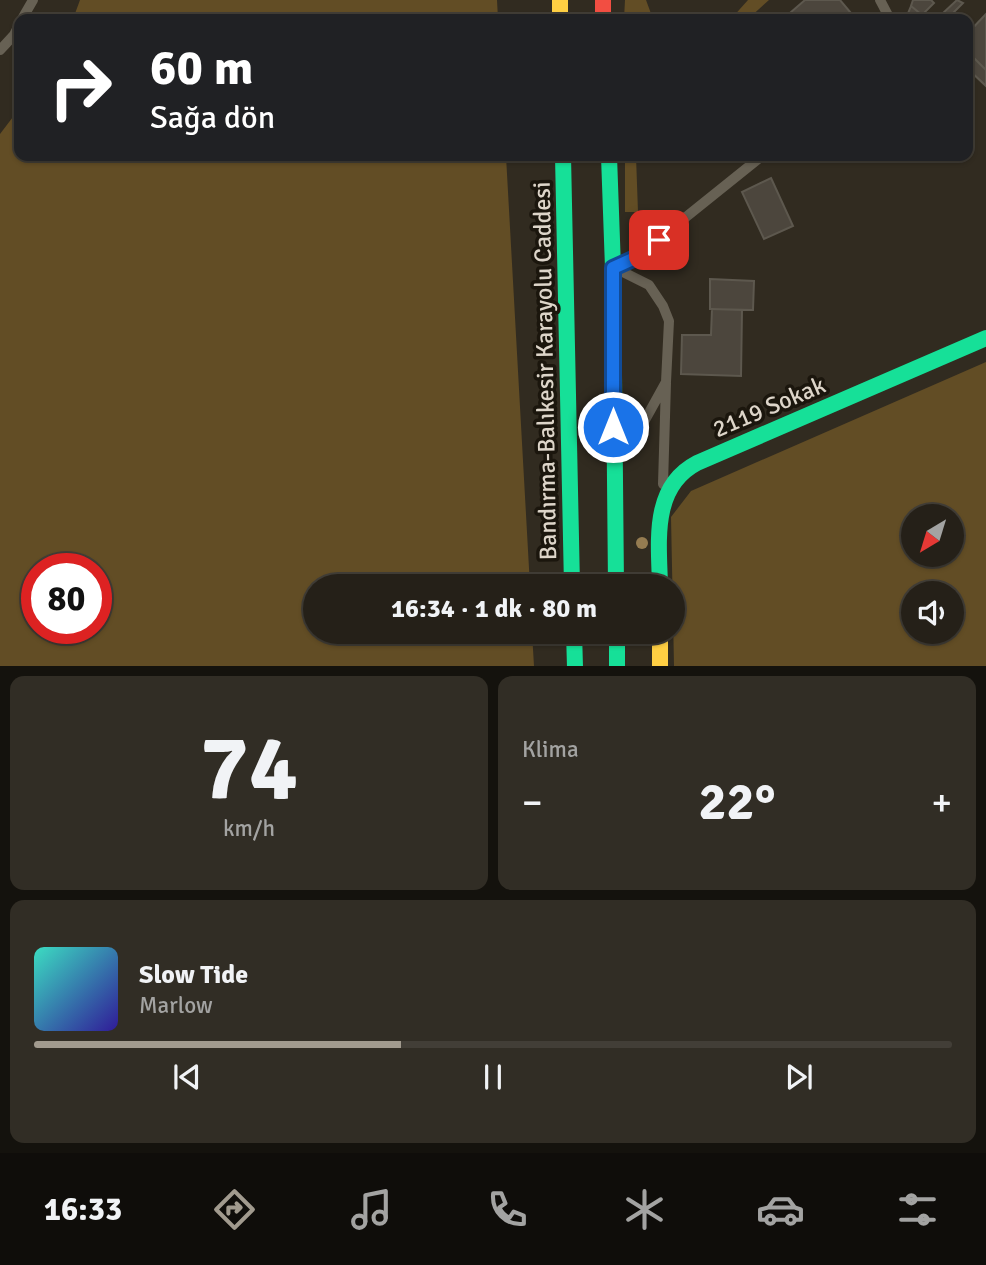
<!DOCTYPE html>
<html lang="tr">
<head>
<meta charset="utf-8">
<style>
	:root { --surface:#252018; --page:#312d25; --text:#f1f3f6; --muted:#a3a3a2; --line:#423e37; --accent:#a19a8e }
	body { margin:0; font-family:Signika,sans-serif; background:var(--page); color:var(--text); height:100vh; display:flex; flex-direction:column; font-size:26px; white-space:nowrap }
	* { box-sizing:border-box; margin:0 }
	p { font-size:23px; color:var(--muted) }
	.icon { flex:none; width:38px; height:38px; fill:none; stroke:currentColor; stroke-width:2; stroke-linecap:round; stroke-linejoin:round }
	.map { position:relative; height:666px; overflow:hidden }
	.side { display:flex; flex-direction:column; gap:10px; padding:10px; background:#14120d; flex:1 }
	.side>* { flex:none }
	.banner { position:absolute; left:14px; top:14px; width:959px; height:147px; border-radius:14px; box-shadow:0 2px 5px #0004,0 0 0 2px var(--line); background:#202124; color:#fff; overflow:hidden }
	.needle { width:46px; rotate:218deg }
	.buttons { position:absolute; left:901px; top:504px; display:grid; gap:14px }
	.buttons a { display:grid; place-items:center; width:63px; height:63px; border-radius:50%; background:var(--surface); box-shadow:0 2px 5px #0004,0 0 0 2px var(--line); font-size:35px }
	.speed { position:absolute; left:21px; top:553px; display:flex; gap:14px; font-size:35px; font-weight:700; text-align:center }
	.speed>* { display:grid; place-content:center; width:91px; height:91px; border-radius:50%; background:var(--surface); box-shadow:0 2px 5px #0004,0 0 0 2px var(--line); line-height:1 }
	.speed .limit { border:10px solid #d22; background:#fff; color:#111 }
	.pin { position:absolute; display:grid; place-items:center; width:60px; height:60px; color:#fff; margin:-30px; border-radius:14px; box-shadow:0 4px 10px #0006 }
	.me { position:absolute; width:77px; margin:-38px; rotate:0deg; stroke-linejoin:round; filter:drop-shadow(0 0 5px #0008) }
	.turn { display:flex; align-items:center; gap:24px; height:147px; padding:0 21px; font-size:32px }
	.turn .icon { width:91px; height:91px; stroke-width:2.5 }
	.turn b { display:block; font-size:49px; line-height:60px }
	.big { font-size:52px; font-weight:800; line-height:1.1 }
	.side .widget { flex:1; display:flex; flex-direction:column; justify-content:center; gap:10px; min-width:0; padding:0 24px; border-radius:14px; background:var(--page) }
	.side .dial { align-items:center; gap:0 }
	.dial b { font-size:91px; line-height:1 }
	.song { display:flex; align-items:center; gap:21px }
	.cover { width:84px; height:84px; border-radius:10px; background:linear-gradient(135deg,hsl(170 70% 55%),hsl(250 70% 35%)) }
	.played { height:7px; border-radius:4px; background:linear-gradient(90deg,var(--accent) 40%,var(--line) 40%) }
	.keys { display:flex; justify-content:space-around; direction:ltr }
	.heat { display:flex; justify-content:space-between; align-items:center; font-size:38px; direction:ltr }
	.side .tiles { flex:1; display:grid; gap:10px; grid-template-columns:1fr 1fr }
	.widget:last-child { grid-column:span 2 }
	.trip { position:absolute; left:303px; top:574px; width:382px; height:70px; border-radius:35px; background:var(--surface); box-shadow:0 2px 5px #0004,0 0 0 2px var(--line); font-weight:800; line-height:70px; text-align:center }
	.dock { display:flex; height:112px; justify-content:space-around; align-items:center; background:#0f0d0a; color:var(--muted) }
	.dock .icon { width:49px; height:49px }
	.dock .on { color:var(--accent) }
	.dock b { font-size:32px; color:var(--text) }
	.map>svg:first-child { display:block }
	.green { fill:#624d25; fill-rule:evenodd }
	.building { fill:#4c463d; stroke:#5d584e; stroke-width:2 }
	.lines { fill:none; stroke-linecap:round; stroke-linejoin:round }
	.lane { stroke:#676154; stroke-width:10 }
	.fast { stroke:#16e098; stroke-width:16 }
	.slow { stroke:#ffcf43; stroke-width:16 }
	.jam { stroke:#f24e42; stroke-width:16 }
	.tree { fill:#957c51 }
	.route-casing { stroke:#114b97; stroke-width:18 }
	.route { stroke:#1a73e8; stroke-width:12 }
	.labels { text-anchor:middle; stroke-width:7; stroke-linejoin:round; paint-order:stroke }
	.street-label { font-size:24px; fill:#ddd5c9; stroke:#1b160d }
</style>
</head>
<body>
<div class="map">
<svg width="986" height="667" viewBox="0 0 986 667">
	<rect width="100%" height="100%" fill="#312b20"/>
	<path class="green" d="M 80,0 L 497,0 L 498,19 L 73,19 Z
		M 625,0 L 646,0 L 653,19 L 624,19 Z
		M 748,0 L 769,0 L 748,19 L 731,19 Z
		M 19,109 L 19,156 L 506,156 L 530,586 L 315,586 L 315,632 L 532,632 L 534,666 L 0,666 L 0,134 ZM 37,569 L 96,569 L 96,628 L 37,628 Z
		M 625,156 L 636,156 L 638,212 L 625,212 Z
		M 986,362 L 986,666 L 674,666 L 671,517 L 691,491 ZM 914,516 L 952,516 L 952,555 L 914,555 ZM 914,593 L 952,593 L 952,632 L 914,632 Z"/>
	<path class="building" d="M 805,0 L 840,0 L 856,19 L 783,19 Z
		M 913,0 L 931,0 L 934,3 L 922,15 L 911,6 Z
		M 957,0 L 963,3 L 948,18 L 943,13 Z
		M 911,6 L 922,15 L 918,19 L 906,18 Z
		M 986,14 L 986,70 L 968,52 L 968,33 Z
		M 968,52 L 986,70 L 986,86 L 968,69 Z
		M 771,178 L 793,226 L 764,239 L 742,192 Z
		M 710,279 L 754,281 L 753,310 L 710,309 Z
		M 712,309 L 742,310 L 741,376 L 681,374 L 682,335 L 711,335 Z"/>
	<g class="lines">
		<path class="lane" d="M 880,0 L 890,19
			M 22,19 L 33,0
			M 0,50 L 14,35 L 19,25
			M 620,265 L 635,258 L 762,156
			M 621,271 L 649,285 L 663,306 L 669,321 L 666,382 L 645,420 L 623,443
			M 663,484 L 666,383"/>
		<path class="fast" d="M 563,156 L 572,586
			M 609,156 L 613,268 L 616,586
			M 660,586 C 659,542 651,487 697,463 L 986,338
			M 574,632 L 575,667
			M 617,632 L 617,667"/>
		<path class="slow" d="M 560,0 L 560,19
			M 660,632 L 660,667"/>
		<path class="jam" d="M 603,0 L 603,19"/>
	</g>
	<g class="tree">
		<circle cx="683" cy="234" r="6"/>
		<circle cx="671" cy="246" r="6"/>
		<circle cx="659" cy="259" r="6"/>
		<circle cx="642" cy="543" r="6"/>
	</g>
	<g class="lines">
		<defs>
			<path id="route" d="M 613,427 L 613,268 L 635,258 L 659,240"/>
		</defs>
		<use href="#route" class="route-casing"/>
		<use href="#route" class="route"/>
	</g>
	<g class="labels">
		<g class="street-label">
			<text transform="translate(545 371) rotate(-91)" y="8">Bandırma-Balıkesir Karayolu Caddesi</text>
			<text transform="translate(769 407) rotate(-23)" y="8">2119 Sokak</text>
		</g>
	</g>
</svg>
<div class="buttons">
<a><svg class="needle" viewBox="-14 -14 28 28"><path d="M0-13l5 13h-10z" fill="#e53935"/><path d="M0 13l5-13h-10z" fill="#a3a3a2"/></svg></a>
<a><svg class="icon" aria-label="sound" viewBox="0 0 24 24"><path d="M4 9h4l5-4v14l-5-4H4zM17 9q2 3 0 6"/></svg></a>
</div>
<div class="speed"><div class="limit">80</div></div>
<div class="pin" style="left:659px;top:240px;background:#d93025"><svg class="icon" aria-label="arrive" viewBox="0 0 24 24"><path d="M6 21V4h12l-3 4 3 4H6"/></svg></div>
<svg class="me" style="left:613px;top:427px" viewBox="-20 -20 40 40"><circle r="17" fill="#1a73e8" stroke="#fff" stroke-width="3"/><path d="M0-11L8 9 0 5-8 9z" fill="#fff"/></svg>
<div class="trip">16:34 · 1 dk · 80 m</div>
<div class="banner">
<div class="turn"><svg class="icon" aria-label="right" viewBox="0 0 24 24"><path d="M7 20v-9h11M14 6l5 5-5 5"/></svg><div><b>60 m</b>Sağa dön</div></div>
</div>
</div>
<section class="side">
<div class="tiles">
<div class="widget dial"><b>74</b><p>km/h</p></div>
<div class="widget"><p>Klima</p>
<div class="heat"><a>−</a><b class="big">22°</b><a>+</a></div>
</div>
<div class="widget">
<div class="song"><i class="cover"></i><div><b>Slow Tide</b><p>Marlow</p></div></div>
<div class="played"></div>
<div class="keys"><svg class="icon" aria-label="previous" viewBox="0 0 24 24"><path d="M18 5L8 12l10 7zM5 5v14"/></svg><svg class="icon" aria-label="pause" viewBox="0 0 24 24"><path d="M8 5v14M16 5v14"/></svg><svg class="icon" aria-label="next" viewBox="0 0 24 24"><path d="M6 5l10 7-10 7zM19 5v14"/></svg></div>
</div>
</div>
</section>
<nav class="dock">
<b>16:33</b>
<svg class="icon on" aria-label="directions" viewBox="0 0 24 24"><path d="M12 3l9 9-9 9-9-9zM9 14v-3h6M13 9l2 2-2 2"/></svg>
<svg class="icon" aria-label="music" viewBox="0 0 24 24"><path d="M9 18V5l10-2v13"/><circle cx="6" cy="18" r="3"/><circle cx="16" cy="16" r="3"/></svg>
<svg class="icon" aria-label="phone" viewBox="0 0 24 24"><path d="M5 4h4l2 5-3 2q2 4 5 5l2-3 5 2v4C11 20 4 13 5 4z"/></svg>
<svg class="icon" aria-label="climate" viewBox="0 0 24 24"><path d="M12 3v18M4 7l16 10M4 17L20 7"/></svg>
<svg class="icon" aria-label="car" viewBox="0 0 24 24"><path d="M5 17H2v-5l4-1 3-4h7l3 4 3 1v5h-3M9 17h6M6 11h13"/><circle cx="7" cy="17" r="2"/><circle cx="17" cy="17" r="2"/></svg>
<svg class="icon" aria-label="filters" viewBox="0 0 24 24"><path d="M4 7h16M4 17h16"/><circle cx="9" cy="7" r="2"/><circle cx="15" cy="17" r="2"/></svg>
</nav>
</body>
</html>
